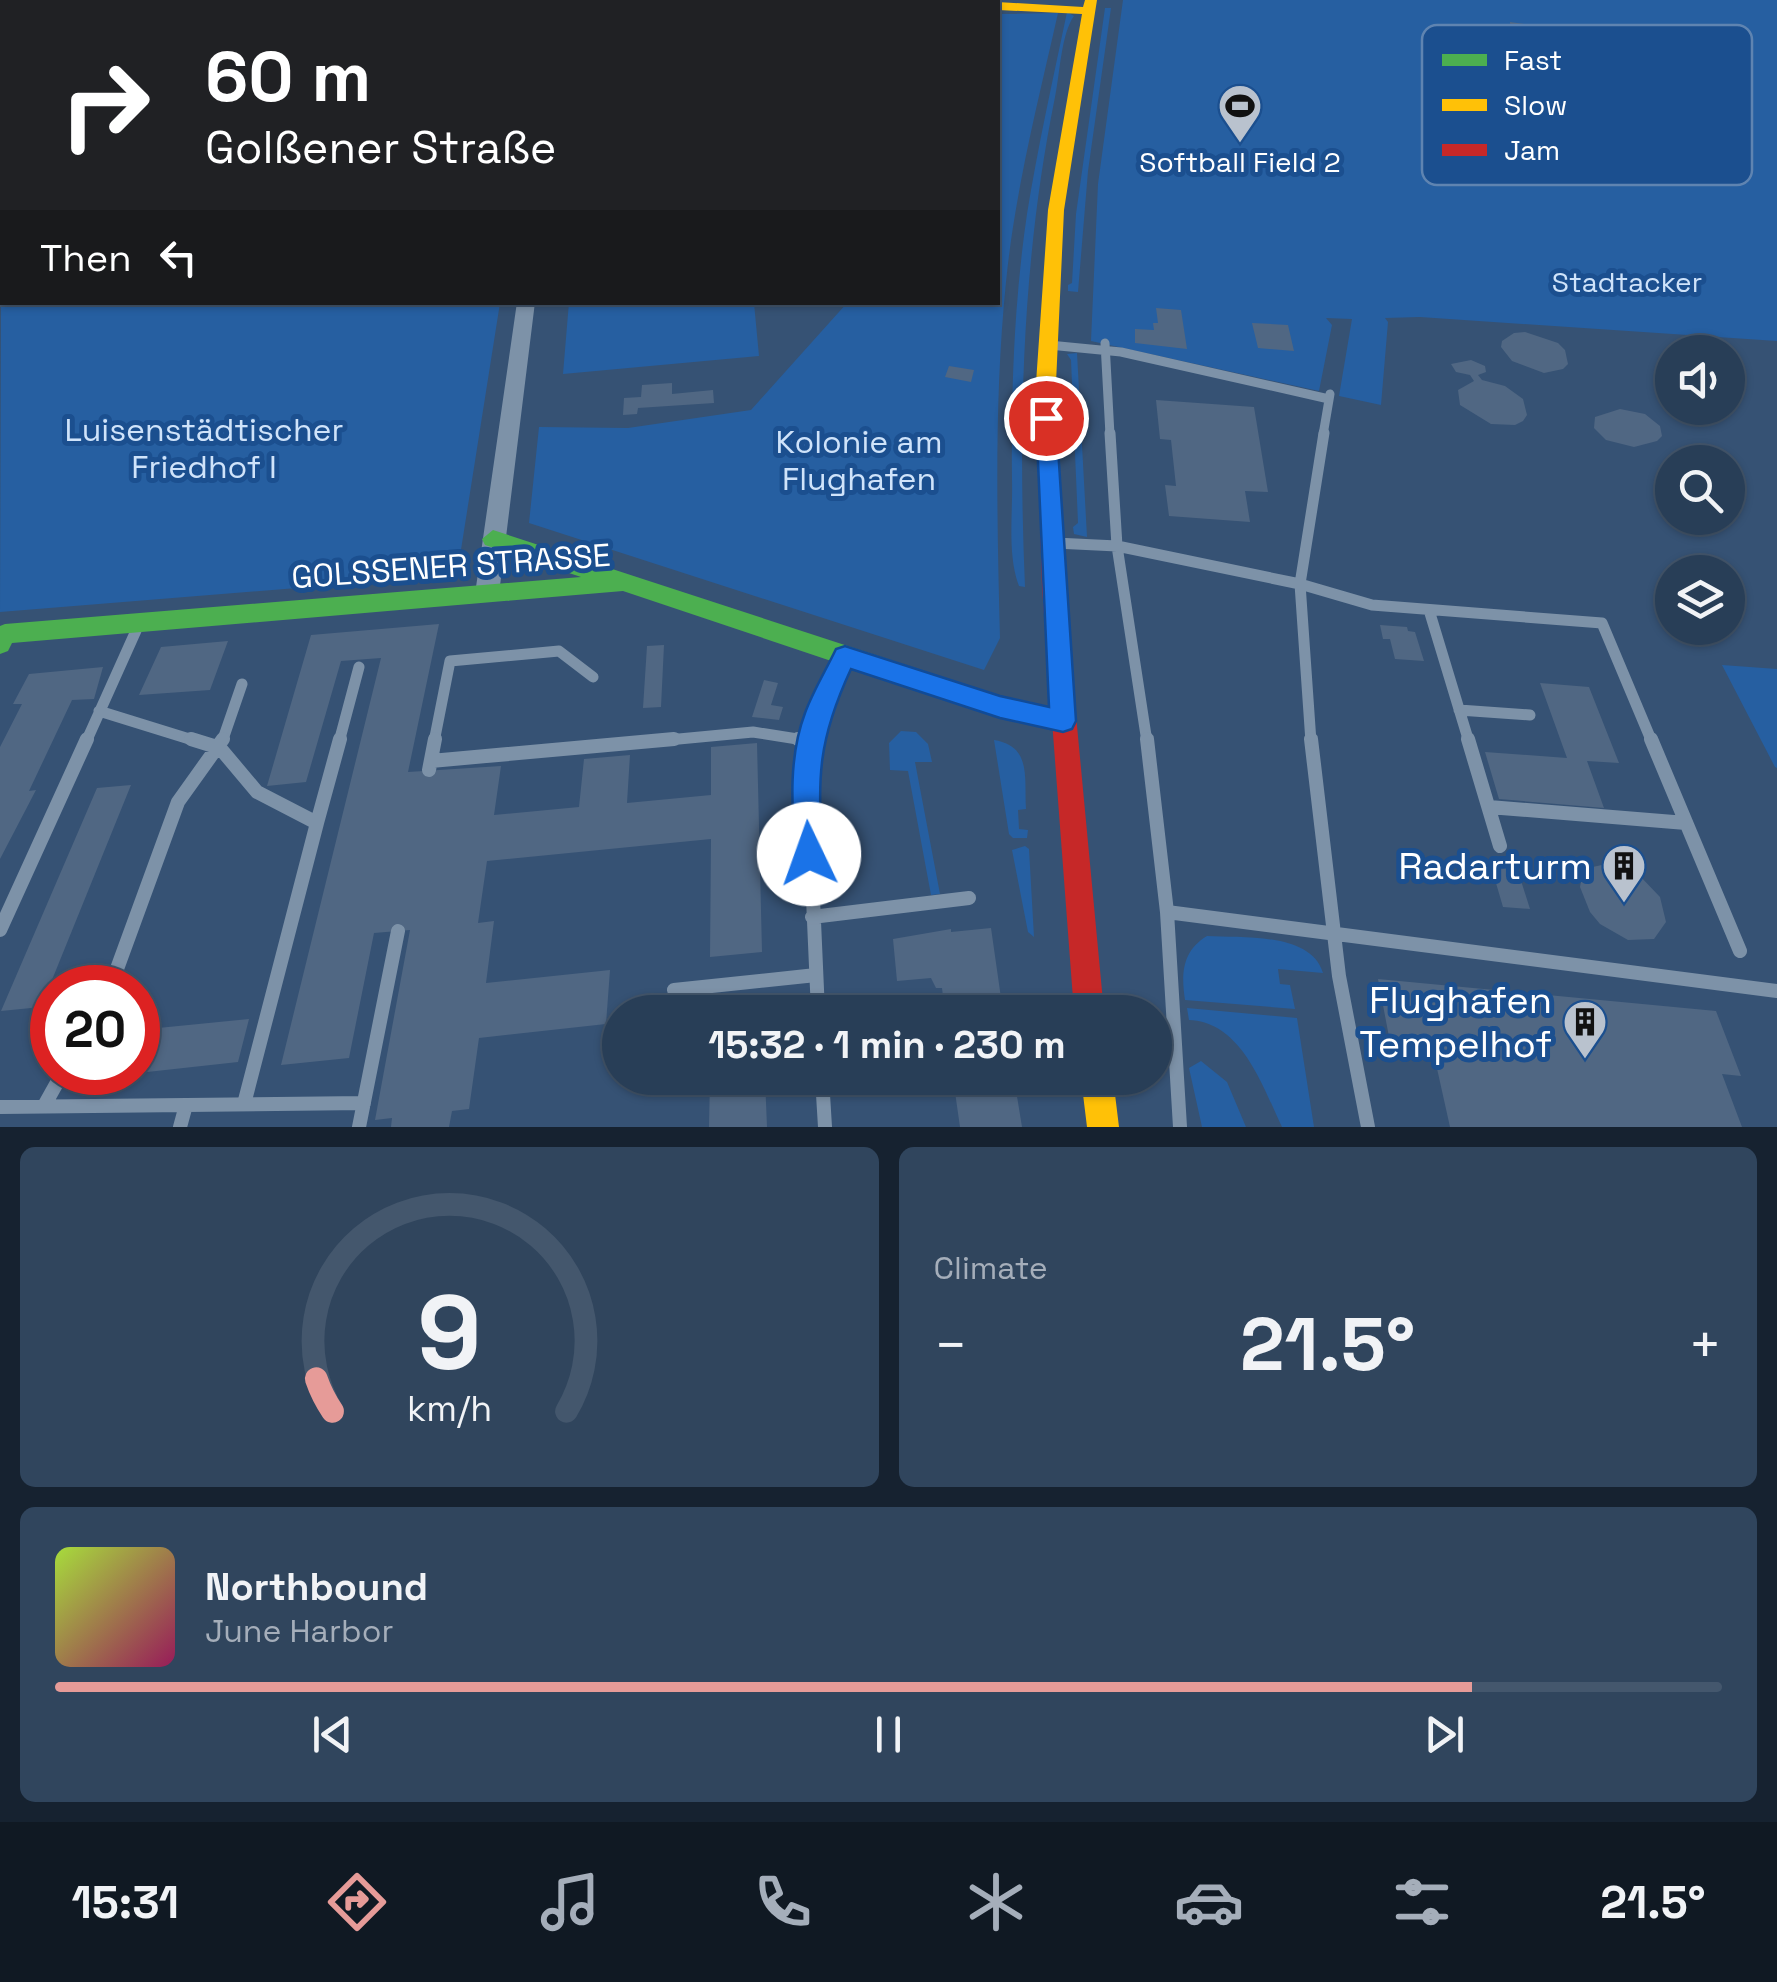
<!DOCTYPE html>
<html lang="en">
<head>
<meta charset="utf-8">
<style>
	:root { --surface:#283e57; --page:#30455d; --text:#f1f3f6; --muted:#a5aeba; --line:#44576d; --accent:#e69b98 }
	body { margin:0; font-family:"Space Grotesk",sans-serif; background:var(--page); color:var(--text); height:100vh; display:flex; flex-direction:column; font-size:38px; white-space:nowrap }
	* { box-sizing:border-box; margin:0 }
	p { font-size:32px; color:var(--muted) }
	.icon { flex:none; width:55px; height:55px; fill:none; stroke:currentColor; stroke-width:2; stroke-linecap:round; stroke-linejoin:round }
	.map { position:relative; height:1127px; overflow:hidden }
	.panel { display:flex; flex-direction:column; gap:20px; padding:20px; background:#162230; flex:1 }
	.panel>* { flex:none }
	.hud { position:absolute; left:0px; top:0px; width:1000px; height:305px; box-shadow:0 2px 8px #0004,0 0 0 2px var(--line); background:#202124; color:#fff; overflow:hidden }
	.buttons { position:absolute; left:1655px; top:335px; display:grid; gap:20px }
	.buttons a { display:grid; place-items:center; width:90px; height:90px; border-radius:50%; background:var(--surface); box-shadow:0 2px 8px #0004,0 0 0 2px var(--line); font-size:50px }
	.speed { position:absolute; left:30px; top:965px; display:flex; gap:20px; font-size:50px; font-weight:700; text-align:center }
	.speed>* { display:grid; place-content:center; width:130px; height:130px; border-radius:50%; background:var(--surface); box-shadow:0 2px 8px #0004,0 0 0 2px var(--line); line-height:1 }
	.speed .limit { border:15px solid #d22; background:#fff; color:#111 }
	.pin { position:absolute; display:grid; place-items:center; width:85px; height:85px; color:#fff; margin:-42px; border:5px solid #fff; border-radius:50%; box-shadow:0 2px 10px #0007 }
	.me { position:absolute; width:110px; margin:-55px; rotate:357deg; stroke-linejoin:round; filter:drop-shadow(0 0 8px #0008) }
	.turn { display:flex; align-items:center; gap:35px; height:210px; padding:0 40px; font-size:45px }
	.turn .icon { width:130px; height:130px; stroke-width:2.5 }
	.turn b { display:block; font-size:70px; line-height:85px }
	.then { display:flex; align-items:center; height:95px; padding:0 40px; background:#0003; gap:20px; font-size:38px }
	.big { font-size:75px; font-weight:700; line-height:1.1 }
	.panel .card { flex:1; display:flex; flex-direction:column; justify-content:center; gap:15px; min-width:0; padding:0 35px; border-radius:15px; background:var(--page) }
	.panel .dial { align-items:center; gap:0 }
	.dial svg { height:260px; overflow:visible; fill:none; stroke:var(--line); stroke-width:7; stroke-linecap:round; text-anchor:middle }
	.dial text { fill:var(--text); stroke:none }
	.song { display:flex; align-items:center; gap:30px }
	.cover { width:120px; height:120px; border-radius:15px; background:linear-gradient(135deg,hsl(80 70% 55%),hsl(330 70% 35%)) }
	.played { height:10px; border-radius:5px; background:linear-gradient(90deg,var(--accent) 85%,var(--line) 85%) }
	.keys { display:flex; justify-content:space-around; direction:ltr }
	.heat { display:flex; justify-content:space-between; align-items:center; font-size:55px; direction:ltr }
	.panel .tiles { flex:1; display:grid; gap:20px; grid-template-columns:1fr 1fr }
	.card:last-child { grid-column:span 2 }
	.trip { position:absolute; left:602px; top:995px; width:570px; height:100px; border-radius:50px; background:var(--surface); box-shadow:0 2px 8px #0004,0 0 0 2px var(--line); font-weight:700; line-height:100px; text-align:center }
	.tabs { display:flex; height:160px; justify-content:space-around; align-items:center; background:#101923; color:var(--muted) }
	.tabs .icon { width:70px; height:70px }
	.tabs .on { color:var(--accent) }
	.tabs b { font-size:45px; color:var(--text) }
	.map>svg:first-child { display:block }
	.green { fill:#265fa1 }
	.building { fill:#506783 }
	.lines { fill:none; stroke-linecap:round; stroke-linejoin:round }
	.lane-far2 { stroke:#7d92a8; stroke-width:9 }
	.lane-far1 { stroke:#7d92a8; stroke-width:11 }
	.lane { stroke:#7d92a8; stroke-width:14 }
	.street { fill:#7d92a8; fill-rule:evenodd }
	.fast { fill:#4caf50; fill-rule:evenodd }
	.slow { fill:#ffc107; fill-rule:evenodd }
	.jam { fill:#c62828; fill-rule:evenodd }
	.route { fill:#1a73e8; stroke:#114b97; stroke-width:2.5 }
	.labels { text-anchor:middle; stroke-width:10; stroke-linejoin:round; paint-order:stroke }
	.far-poi-label { font-size:28px; fill:#fff; stroke:#1b4f8f }
	.far-park-label { font-size:28px; fill:#cfe3fa; stroke:#1b4f8f }
	.park-label { font-size:32px; fill:#cfe3fa; stroke:#1b4f8f }
	.street-label { font-size:32px; fill:#fff; stroke:#1b4f8f }
	.near-poi-label { font-size:38px; fill:#fff; stroke:#1b4f8f; text-anchor:end }
	.key { fill:#1b4f8f; stroke:#5f84b1; stroke-width:2.5 }
	.key-label { font-size:28px; fill:#fff }
</style>
</head>
<body>
<div class="map">
<svg width="1777" height="1127" viewBox="0 0 1777 1127">
	<rect width="100%" height="100%" fill="#365274"/>
	<path class="green" d="M 1123,0 L 1777,0 L 1777,341 L 1420,317 L 1385,318 L 1388,322 L 1381,405 L 1339,396 L 1352,319 L 1326,318 L 1332,325 L 1319,391 L 1091,341 L 1098,184 Z
		M 1105,8 L 1111,8 L 1088,171 L 1078,292 L 1068,291 L 1068,285 L 1072,283 L 1076,214 Z
		M 1067,12 L 1074,16 C 1061,34 1060,74 1055,97 C 1022,260 1018,422 1025,587 L 1019,586 C 1007,555 1013,513 1012,480 C 1011,392 1014,302 1027,214 C 1038,146 1053,79 1067,12 Z
		M 1058,13 C 1038,102 1015,191 1006,282 C 994,400 997,519 1000,638 L 984,670 L 529,523 L 539,427 L 628,428 L 751,410 L 847,303 L 998,302 L 998,14 Z
		M 2,24 L 2,302 L 500,303 L 457,575 L 0,612 Z
		M 569,302 L 754,303 L 759,356 L 563,374 Z
		M 1077,353 L 1087,537 L 1074,534 L 1073,527 L 1078,523 L 1071,360 L 1067,354 Z
		M 1722,665 L 1777,669 L 1777,768 L 1775,767 Z
		M 901,731 L 916,732 L 928,744 L 932,762 L 915,762 L 940,894 L 931,895 L 908,771 L 890,770 L 889,743 Z
		M 994,740 C 1032,746 1024,778 1026,809 L 1018,810 L 1019,829 L 1028,830 L 1027,838 L 1013,838 L 1009,834 Z
		M 1025,846 L 1029,849 L 1034,937 L 1028,932 L 1012,850 Z
		M 1207,936 C 1241,938 1311,932 1323,973 L 1278,969 L 1280,984 L 1290,985 L 1295,1009 L 1185,1000 C 1181,974 1182,951 1207,936 Z
		M 1187,1008 L 1297,1018 L 1314,1127 L 1282,1127 C 1263,1087 1242,1022 1189,1020 Z
		M 1201,1061 L 1227,1082 L 1246,1127 L 1202,1127 L 1189,1068 Z"/>
	<path class="building" d="M 1510,22 L 1566,30 L 1570,55 L 1511,47 Z
		M 1156,308 L 1181,310 L 1187,349 L 1135,343 L 1135,329 L 1154,330 L 1153,323 L 1158,323 Z
		M 1252,323 L 1288,325 L 1294,351 L 1258,348 Z
		M 1525,332 L 1558,343 L 1565,350 L 1568,364 L 1563,369 L 1544,373 L 1512,361 L 1501,347 L 1502,341 L 1514,333 Z
		M 1471,360 L 1485,366 L 1486,372 L 1478,375 L 1482,380 L 1505,386 L 1523,399 L 1527,415 L 1523,421 L 1515,425 L 1491,424 L 1460,405 L 1458,390 L 1474,381 L 1470,375 L 1456,372 L 1451,364 Z
		M 949,366 L 974,370 L 971,382 L 945,377 Z
		M 672,383 L 672,394 L 713,390 L 714,403 L 638,408 L 637,414 L 623,415 L 624,398 L 641,397 L 642,385 Z
		M 1156,400 L 1254,407 L 1268,492 L 1245,491 L 1250,522 L 1169,516 L 1165,485 L 1176,486 L 1171,440 L 1160,439 Z
		M 1620,409 L 1645,414 L 1660,426 L 1662,436 L 1657,441 L 1634,447 L 1606,440 L 1594,428 L 1595,417 Z
		M 439,624 L 408,772 L 501,766 L 494,815 L 579,807 L 584,759 L 630,755 L 627,803 L 711,795 L 711,747 L 757,743 L 762,952 L 710,957 L 711,839 L 487,861 L 478,923 L 494,921 L 486,983 L 610,970 L 606,1024 L 479,1038 L 469,1109 L 452,1111 L 449,1127 L 391,1127 L 392,1118 L 375,1120 L 410,930 L 374,933 L 349,1058 L 281,1065 L 381,658 L 341,661 L 306,782 L 267,786 L 311,635 Z
		M 1380,625 L 1407,627 L 1408,631 L 1415,632 L 1424,661 L 1395,659 L 1390,639 L 1383,639 Z
		M 228,641 L 210,690 L 139,695 L 161,647 Z
		M 664,645 L 661,707 L 643,708 L 647,646 Z
		M 103,667 L 94,699 L 72,700 L 29,791 L 36,790 L 0,859 L 0,747 L 22,704 L 13,704 L 29,674 Z
		M 764,680 L 778,683 L 771,705 L 783,707 L 779,720 L 752,717 Z
		M 1540,683 L 1589,687 L 1619,763 L 1587,761 L 1604,808 L 1499,799 L 1485,752 L 1567,758 Z
		M 131,785 L 41,1007 L 1,1011 L 97,788 Z
		M 1611,863 L 1638,874 L 1660,897 L 1666,922 L 1654,939 L 1628,940 L 1600,924 L 1590,912 L 1580,887 L 1582,876 L 1588,868 Z
		M 1491,866 L 1517,868 L 1530,909 L 1503,907 Z
		M 991,928 L 1003,1012 L 945,1012 L 942,988 L 936,988 L 931,978 L 897,981 L 893,939 L 951,929 L 951,932 Z
		M 1378,979 L 1716,1011 L 1741,1076 L 1722,1074 L 1742,1127 L 1450,1127 L 1432,1046 L 1390,1042 Z
		M 249,1019 L 238,1062 L 138,1073 L 138,1030 Z
		M 710,1078 L 765,1078 L 767,1127 L 709,1127 Z
		M 953,1078 L 1014,1078 L 1022,1127 L 960,1127 Z"/>
	<g class="lines">
		<path class="lane-far2" d="M 1105,343 L 1110,435
			M 1049,345 L 1121,352 L 1329,399
			M 1323,435 L 1330,394"/>
		<path class="lane-far1" d="M 1110,433 L 1117,546 L 1147,742
			M 1055,543 L 1117,546 L 1300,584 L 1372,605 L 1602,623 L 1652,742
			M 1429,610 L 1469,742
			M 1459,710 L 1530,715
			M 99,711 L 199,742
			M 86,742 L 139,624
			M 222,742 L 242,684
			M 339,742 L 359,667
			M 434,742 L 450,661 L 559,651 L 593,677
			M 647,742 L 753,732 L 810,741
			M 811,742 L 817,713 L 845,657
			M 1311,742 L 1300,584 L 1324,433"/>
		<path class="lane" d="M 191,739 L 220,748 L 257,792 L 317,823 L 244,1104
			M 798,739 L 810,741
			M 812,739 L 807,762 L 818,1012
			M 1147,739 L 1167,912 L 1777,991
			M 1311,739 L 1339,976 L 1368,1127
			M 1468,739 L 1500,846
			M 1651,739 L 1740,951
			M 431,761 L 674,739
			M 429,770 L 435,739
			M 1489,807 L 1686,823
			M 317,823 L 340,739
			M 1167,912 L 1180,1127
			M 812,917 L 969,898
			M 0,930 L 87,739
			M 110,988 L 178,802 L 223,739
			M 674,990 L 816,975
			M 822,1078 L 825,1127
			M 44,1106 L 63,1072
			M 0,1107 L 364,1103
			M 180,1127 L 186,1105
			M 359,1127 L 398,931"/>
		<path class="street" d="M 393,0 L 394,2 L 336,1 L 336,0 Z
			M 517,302 L 535,302 L 499,594 L 495,601 L 479,601 L 475,594 Z"/>
		<path class="fast" d="M 493,530 L 1001,696 L 1063,710 L 1072,713 L 1076,721 L 1072,729 L 1063,732 L 1001,718 L 623,591 L 12,643 L 8,651 L 0,654 L 0,626 L 5,624 L 581,577 L 485,545 L 482,539 Z"/>
		<path class="slow" d="M 1085,0 L 1097,0 L 1064,210 L 1056,383 L 1046,390 L 1036,383 L 1048,210 L 1082,14 L 998,10 L 997,2 L 1083,7 Z
			M 1081,1078 L 1113,1078 L 1119,1127 L 1087,1127 Z"/>
		<path class="jam" d="M 1046,376 L 1056,383 L 1064,588 L 1104,1012 L 1074,1012 L 1042,588 L 1036,383 Z"/>
	</g>
	<path class="route" d="M 1046,411 L 1056,418 L 1076,721 L 1072,729 L 1063,732 L 1000,718 L 851,669 C 818,740 817,777 823,854 L 819,863 L 809,867 L 799,863 L 795,854 C 792,807 788,758 805,713 C 813,691 826,670 836,649 L 845,646 L 1000,696 L 1049,707 L 1036,418 Z"/>
	<defs>
		<symbol id="stadium-pin" viewBox="-11 -11 22 30"><path d="M0 17L-7.5 6A9.5 9.5 0 1 1 7.5 6Z" fill="#b9c2ce" stroke="#1b4f8f"/><path d="M0-5a6.5 5 0 1 0 0 10a6.5 5 0 1 0 0-10ZM-3.5-1.8h7v3.6h-7Z" fill="#111"/></symbol>
		<symbol id="building-pin" viewBox="-11 -11 22 30"><path d="M0 17L-7.5 6A9.5 9.5 0 1 1 7.5 6Z" fill="#b9c2ce" stroke="#1b4f8f"/><path d="M-4-6H4V6H1V3H-1V6H-4ZM-2.5-4.3h1.7v1.8h-1.7ZM.8-4.3h1.7v1.8H.8ZM-2.5-1h1.7V.8h-1.7ZM.8-1h1.7V.8H.8Z" fill="#111"/></symbol>
	</defs>
	<g fill-rule="evenodd">
		<use href="#stadium-pin" x="1215" y="81" width="50" height="68"/>
		<use href="#building-pin" x="1599" y="841" width="50" height="68"/>
		<use href="#building-pin" x="1560" y="997" width="50" height="68"/>
	</g>
	<g class="labels">
		<g class="far-poi-label">
			<text x="1240" y="172">Softball Field 2</text>
		</g>
		<g class="far-park-label">
			<text x="1627" y="292">Stadtacker</text>
		</g>
		<g class="park-label">
			<text x="204" y="441">Luisenstädtischer<tspan x="204" dy="37">Friedhof I</tspan></text>
			<text x="859" y="453">Kolonie am<tspan x="859" dy="37">Flughafen</tspan></text>
		</g>
		<g class="street-label">
			<text transform="translate(451 566) rotate(-4)" y="11">GOLSSENER STRASSE</text>
		</g>
		<g class="near-poi-label">
			<text x="1592" y="879">Radarturm</text>
			<text x="1552" y="1013">Flughafen<tspan x="1552" dy="44">Tempelhof</tspan></text>
		</g>
	</g>
	<rect x="1422" y="25" width="330" height="160" rx="15" class="key"/>
	<rect x="1442" y="54" width="45" height="12" fill="#4caf50"/>
	<rect x="1442" y="99" width="45" height="12" fill="#ffc107"/>
	<rect x="1442" y="144" width="45" height="12" fill="#c62828"/>
	<g class="key-label">
		<text x="1504" y="70">Fast</text>
		<text x="1504" y="115">Slow</text>
		<text x="1504" y="160">Jam</text>
	</g>
</svg>
<div class="buttons">
<a><svg class="icon" aria-label="sound" viewBox="0 0 24 24"><path d="M4 9h4l5-4v14l-5-4H4zM17 9q2 3 0 6"/></svg></a>
<a><svg class="icon" aria-label="search" viewBox="0 0 24 24"><circle cx="10" cy="10" r="6"/><path d="M15 15l6 6"/></svg></a>
<a><svg class="icon" aria-label="layers" viewBox="0 0 24 24"><path d="M12 4l9 5-9 5-9-5zM3 14l9 5 9-5"/></svg></a>
</div>
<div class="speed"><div class="limit">20</div></div>
<div class="pin" style="left:1046px;top:418px;background:#d93025"><svg class="icon" aria-label="arrive" viewBox="0 0 24 24"><path d="M6 21V4h12l-3 4 3 4H6"/></svg></div>
<svg class="me" style="left:809px;top:854px" viewBox="-20 -20 40 40"><circle r="19" fill="#fff"/><path d="M0-13L10 11 0 6-10 11z" fill="#1a73e8"/></svg>
<div class="trip">15:32 · 1 min · 230 m</div>
<div class="hud">
<div class="turn"><svg class="icon" aria-label="right" viewBox="0 0 24 24"><path d="M7 20v-9h11M14 6l5 5-5 5"/></svg><div><b>60 m</b>Golßener Straße</div></div>
<div class="then">Then<svg class="icon" aria-label="left" viewBox="0 0 24 24"><path d="M17 20v-9H6M10 6l-5 5 5 5"/></svg></div>
</div>
</div>
<section class="panel">
<div class="tiles">
<div class="card dial"><svg viewBox="0 0 100 80">
<path d="M14 69A42 42 0 1 1 86 69"/>
<path d="M14 69A42 42 0 0 1 9 59" stroke="#e69b98"/>
<text x="50" y="56" font-size="32" font-weight="700">9</text>
<text x="50" y="72" font-size="11">km/h</text>
</svg></div>
<div class="card"><p>Climate</p>
<div class="heat"><a>−</a><b class="big">21.5°</b><a>+</a></div>
</div>
<div class="card">
<div class="song"><i class="cover"></i><div><b>Northbound</b><p>June Harbor</p></div></div>
<div class="played"></div>
<div class="keys"><svg class="icon" aria-label="previous" viewBox="0 0 24 24"><path d="M18 5L8 12l10 7zM5 5v14"/></svg><svg class="icon" aria-label="pause" viewBox="0 0 24 24"><path d="M8 5v14M16 5v14"/></svg><svg class="icon" aria-label="next" viewBox="0 0 24 24"><path d="M6 5l10 7-10 7zM19 5v14"/></svg></div>
</div>
</div>
</section>
<nav class="tabs">
<b>15:31</b>
<svg class="icon on" aria-label="directions" viewBox="0 0 24 24"><path d="M12 3l9 9-9 9-9-9zM9 14v-3h6M13 9l2 2-2 2"/></svg>
<svg class="icon" aria-label="music" viewBox="0 0 24 24"><path d="M9 18V5l10-2v13"/><circle cx="6" cy="18" r="3"/><circle cx="16" cy="16" r="3"/></svg>
<svg class="icon" aria-label="phone" viewBox="0 0 24 24"><path d="M5 4h4l2 5-3 2q2 4 5 5l2-3 5 2v4C11 20 4 13 5 4z"/></svg>
<svg class="icon" aria-label="climate" viewBox="0 0 24 24"><path d="M12 3v18M4 7l16 10M4 17L20 7"/></svg>
<svg class="icon" aria-label="car" viewBox="0 0 24 24"><path d="M5 17H2v-5l4-1 3-4h7l3 4 3 1v5h-3M9 17h6M6 11h13"/><circle cx="7" cy="17" r="2"/><circle cx="17" cy="17" r="2"/></svg>
<svg class="icon" aria-label="filters" viewBox="0 0 24 24"><path d="M4 7h16M4 17h16"/><circle cx="9" cy="7" r="2"/><circle cx="15" cy="17" r="2"/></svg>
<b>21.5°</b>
</nav>
</body>
</html>
